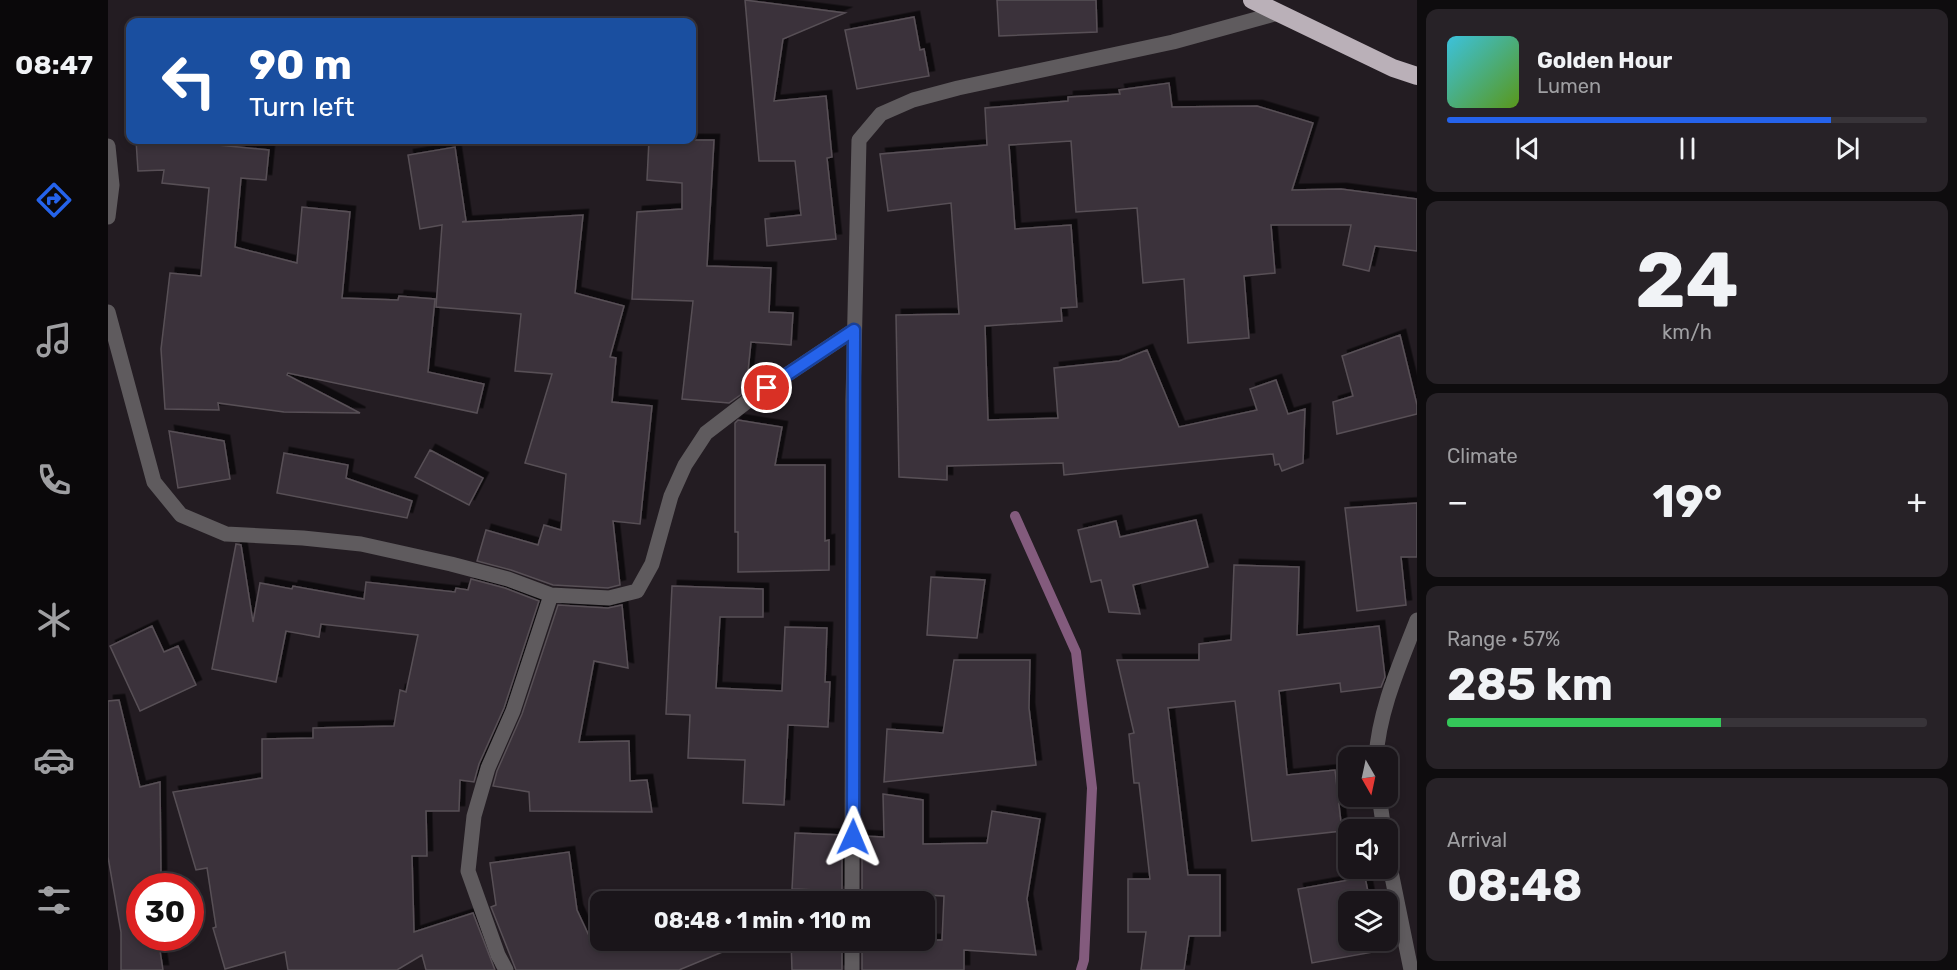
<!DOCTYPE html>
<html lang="en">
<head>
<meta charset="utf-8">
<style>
	:root { --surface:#1a151a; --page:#272227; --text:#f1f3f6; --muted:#9f9fa2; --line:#383439; --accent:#2563eb }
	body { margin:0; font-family:Rubik,sans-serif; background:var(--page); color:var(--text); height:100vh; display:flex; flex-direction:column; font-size:22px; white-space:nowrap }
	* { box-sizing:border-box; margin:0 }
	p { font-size:20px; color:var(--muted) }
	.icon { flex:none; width:33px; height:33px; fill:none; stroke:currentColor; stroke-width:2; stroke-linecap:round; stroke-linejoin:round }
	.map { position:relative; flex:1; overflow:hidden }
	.side { display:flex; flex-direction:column; gap:9px; padding:9px; background:#0e0c0e; width:540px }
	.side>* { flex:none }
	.top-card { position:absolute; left:18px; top:18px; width:570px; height:126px; border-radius:12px; box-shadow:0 3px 9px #0003,0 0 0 2px var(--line); background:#1a4fa0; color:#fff; overflow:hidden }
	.needle { width:39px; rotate:171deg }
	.buttons { position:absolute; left:1230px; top:747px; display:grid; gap:12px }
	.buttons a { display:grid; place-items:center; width:60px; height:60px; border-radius:12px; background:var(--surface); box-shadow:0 3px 9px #0003,0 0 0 2px var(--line); font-size:30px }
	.speed { position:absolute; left:18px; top:873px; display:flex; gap:12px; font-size:30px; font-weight:700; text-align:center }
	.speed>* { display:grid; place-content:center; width:78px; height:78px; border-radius:50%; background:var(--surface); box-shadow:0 3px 9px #0003,0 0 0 2px var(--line); line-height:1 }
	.speed .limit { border:9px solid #d22; background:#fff; color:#111 }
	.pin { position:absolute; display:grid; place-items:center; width:51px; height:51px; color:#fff; margin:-26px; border:3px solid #fff; border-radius:50%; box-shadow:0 2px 6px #0007 }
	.me { position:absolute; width:66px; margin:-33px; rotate:1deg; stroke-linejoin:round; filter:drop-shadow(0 0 4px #0008) }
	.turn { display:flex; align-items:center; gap:21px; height:126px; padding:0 24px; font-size:27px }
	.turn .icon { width:78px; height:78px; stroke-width:2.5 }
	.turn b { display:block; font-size:42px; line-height:51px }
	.big { font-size:45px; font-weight:700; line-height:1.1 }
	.side .widget { flex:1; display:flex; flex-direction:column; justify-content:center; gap:9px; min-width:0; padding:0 21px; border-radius:12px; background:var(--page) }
	.side .dial { align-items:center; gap:0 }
	.dial b { font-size:78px; line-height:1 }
	.song { display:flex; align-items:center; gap:18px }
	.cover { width:72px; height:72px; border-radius:9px; background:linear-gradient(135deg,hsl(190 70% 55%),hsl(90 70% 35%)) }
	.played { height:6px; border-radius:3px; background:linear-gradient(90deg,var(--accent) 80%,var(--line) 80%) }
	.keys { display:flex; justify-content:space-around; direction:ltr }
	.heat { display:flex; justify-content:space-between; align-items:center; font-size:33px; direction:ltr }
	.charge { height:9px; border-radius:4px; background:linear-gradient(90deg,#34c759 57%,var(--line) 0) }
	.trip { position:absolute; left:482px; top:891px; width:345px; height:60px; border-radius:12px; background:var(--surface); box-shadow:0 3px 9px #0003,0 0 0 2px var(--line); font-weight:700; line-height:60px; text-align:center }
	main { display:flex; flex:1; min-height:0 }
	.dock { display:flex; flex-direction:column; width:108px; justify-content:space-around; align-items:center; background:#0a080a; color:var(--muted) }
	.dock .icon { width:42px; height:42px }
	.dock .current { color:var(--accent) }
	.dock b { font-size:27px; color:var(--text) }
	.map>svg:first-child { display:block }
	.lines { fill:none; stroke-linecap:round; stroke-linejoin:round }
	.stream { stroke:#835b7d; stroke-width:10 }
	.building { fill:#3b333a; stroke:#585057; stroke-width:1.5; filter:url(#shadow) }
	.minor { stroke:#5f5b5e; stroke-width:15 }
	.highway { stroke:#bab0b8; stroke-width:18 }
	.route-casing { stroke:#184099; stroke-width:15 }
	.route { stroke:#2563eb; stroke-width:10 }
</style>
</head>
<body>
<main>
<nav class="dock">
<b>08:47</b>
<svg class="icon current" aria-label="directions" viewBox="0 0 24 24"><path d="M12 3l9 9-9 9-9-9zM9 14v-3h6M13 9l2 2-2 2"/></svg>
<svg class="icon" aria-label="music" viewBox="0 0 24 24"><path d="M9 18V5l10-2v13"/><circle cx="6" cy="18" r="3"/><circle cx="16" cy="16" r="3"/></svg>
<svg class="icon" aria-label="phone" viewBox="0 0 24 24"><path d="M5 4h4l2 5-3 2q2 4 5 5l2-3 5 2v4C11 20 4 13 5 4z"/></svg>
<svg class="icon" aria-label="climate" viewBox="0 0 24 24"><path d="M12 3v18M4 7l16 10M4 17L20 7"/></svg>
<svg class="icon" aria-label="car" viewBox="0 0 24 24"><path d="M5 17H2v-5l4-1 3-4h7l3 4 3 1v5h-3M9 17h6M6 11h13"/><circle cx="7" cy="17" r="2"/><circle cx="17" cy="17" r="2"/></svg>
<svg class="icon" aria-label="filters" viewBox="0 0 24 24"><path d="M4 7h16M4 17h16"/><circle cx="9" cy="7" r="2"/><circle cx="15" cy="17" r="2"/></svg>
</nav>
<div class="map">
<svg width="1309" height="970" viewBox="0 0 1309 970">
	<defs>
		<filter id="shadow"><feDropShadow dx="5.5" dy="-5.5" stdDeviation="0" flood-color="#0009"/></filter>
	</defs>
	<rect width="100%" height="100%" fill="#231c22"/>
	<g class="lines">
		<path class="stream" d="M 907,516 L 968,652 L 984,788 L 976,960 L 973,970"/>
	</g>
	<path class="building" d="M 637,0 L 737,13 L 675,39 L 666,101 L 718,96 L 724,157 L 719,158 L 728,239 L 659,246 L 657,219 L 693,215 L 687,161 L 651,161 Z
		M 889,0 L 988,0 L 989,32 L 891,36 Z
		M 806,17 L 812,50 L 816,49 L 821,76 L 749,89 L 737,30 Z
		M 1061,83 L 1064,107 L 1149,106 L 1205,123 L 1184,190 L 1233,189 L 1309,199 L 1309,251 L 1267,246 L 1261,271 L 1235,265 L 1243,225 L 1163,225 L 1167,273 L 1136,276 L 1141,338 L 1080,343 L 1076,279 L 1035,283 L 1029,208 L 968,212 L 963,141 L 901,145 L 907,229 L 963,225 L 969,307 L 953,308 L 954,321 L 877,326 L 880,420 L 950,418 L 946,368 L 1011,361 L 1039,350 L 1071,427 L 1149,410 L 1142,389 L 1168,380 L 1180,414 L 1197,409 L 1195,463 L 1174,471 L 1171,464 L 1167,465 L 1165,454 L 956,475 L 955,463 L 839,466 L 839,480 L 791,477 L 788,315 L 851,314 L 843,203 L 780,211 L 772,154 L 879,145 L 877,108 L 960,101 L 960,97 L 1012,94 L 1011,90 Z
		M 28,140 L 101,140 L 101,144 L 161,150 L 158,180 L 133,178 L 127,247 L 189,263 L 194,207 L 242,212 L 234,298 L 290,300 L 291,296 L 327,299 L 320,372 L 376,384 L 369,413 L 180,373 L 179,375 L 252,413 L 176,412 L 110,403 L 111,410 L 57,409 L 53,349 L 62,273 L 93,276 L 101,188 L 54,183 L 56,170 L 30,171 Z
		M 541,140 L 606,140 L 599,266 L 663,268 L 661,312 L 685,313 L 683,345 L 643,342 L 638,391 L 621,403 L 574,399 L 585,301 L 524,299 L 529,212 L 574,209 L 574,183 L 539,180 Z
		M 347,147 L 358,221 L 354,222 L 475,215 L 467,293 L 516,306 L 502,357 L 508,358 L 504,402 L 544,406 L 532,524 L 505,521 L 512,585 L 500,588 L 445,585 L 403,570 L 369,561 L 378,530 L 430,545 L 436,525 L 453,530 L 458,474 L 417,463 L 444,374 L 407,371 L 413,314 L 328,307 L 334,225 L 312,229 L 300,155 Z
		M 1292,335 L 1309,405 L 1309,414 L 1229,434 L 1225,402 L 1245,396 L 1234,356 Z
		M 630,420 L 674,427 L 667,465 L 717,465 L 717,541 L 721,540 L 721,570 L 630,572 L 630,532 L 627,532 L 627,423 Z
		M 61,431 L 116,441 L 122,479 L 70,488 Z
		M 322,450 L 375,478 L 361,505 L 307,477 Z
		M 176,453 L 240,465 L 238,478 L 304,501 L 299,518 L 169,493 Z
		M 1309,503 L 1309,557 L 1293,557 L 1298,605 L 1249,611 L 1237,508 Z
		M 1088,520 L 1100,567 L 1025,585 L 1032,614 L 1001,612 L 993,580 L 983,582 L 970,530 L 1008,521 L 1012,537 Z
		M 128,544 L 133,545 L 145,622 L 152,583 L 184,589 L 185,586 L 256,599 L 258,582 L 347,592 L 348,588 L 360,590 L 363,579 L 397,588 L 431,601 L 396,708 L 371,764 L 366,782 L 352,780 L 351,811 L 318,811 L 319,856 L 304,856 L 306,932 L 365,913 L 387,970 L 318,970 L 314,955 L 289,970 L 180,970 L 177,952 L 117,969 L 105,928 L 108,927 L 99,868 L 88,870 L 65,792 L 154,778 L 154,739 L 205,738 L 205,728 L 286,726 L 292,690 L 298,692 L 310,635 L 213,624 L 211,637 L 178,631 L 168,682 L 104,669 Z
		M 1126,565 L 1191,567 L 1189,635 L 1271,626 L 1277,677 L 1273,687 L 1233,692 L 1232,683 L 1171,691 L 1179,775 L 1227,770 L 1234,831 L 1144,841 L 1127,701 L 1060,708 L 1080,875 L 1112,875 L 1112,936 L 1081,936 L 1076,970 L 1033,970 L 1038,932 L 1020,932 L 1020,879 L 1042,879 L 1031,783 L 1026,783 L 1021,734 L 1026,733 L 1009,660 L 1091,660 L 1091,644 L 1123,640 Z
		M 823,577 L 877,580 L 869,638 L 819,635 Z
		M 564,586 L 655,589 L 655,617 L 612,617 L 608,688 L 674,691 L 677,627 L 719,628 L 717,682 L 722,682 L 720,727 L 680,725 L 676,805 L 635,803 L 637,760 L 580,758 L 582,715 L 558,714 Z
		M 450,605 L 500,608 L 514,605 L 520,668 L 486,661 L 471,742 L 521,741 L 522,781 L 539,780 L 544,812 L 422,811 L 421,792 L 385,786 L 389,771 L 414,714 Z
		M 44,626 L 56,652 L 70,646 L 88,685 L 32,711 L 2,646 Z
		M 846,660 L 922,660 L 921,708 L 928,765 L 776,782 L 779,729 L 835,733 Z
		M 11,700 L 32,787 L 52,782 L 53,875 L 40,877 L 42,886 L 32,886 L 32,938 L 50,938 L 55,970 L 13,970 L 13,932 L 0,857 L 0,701 Z
		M 775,794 L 815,800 L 815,844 L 879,843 L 884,811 L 932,819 L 919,899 L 928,955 L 856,950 L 856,970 L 754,970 L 754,940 L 834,940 L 836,896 L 754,892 L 754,836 L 776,837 Z
		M 687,833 L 734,835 L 734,891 L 684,889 Z
		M 461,852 L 469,910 L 483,940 L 641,941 L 571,970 L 408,970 L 383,907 L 388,905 L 382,863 Z
		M 1257,877 L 1262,902 L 1240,902 L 1240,940 L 1269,940 L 1271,951 L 1204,963 L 1190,889 Z
		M 683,940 L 734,940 L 734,970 L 684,970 Z"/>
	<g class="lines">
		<path class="minor" d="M 0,146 L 4,185 L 0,217
			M 0,312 L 46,482 L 73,515 L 118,534 L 195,538 L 253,544 L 343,564 L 400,579 L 443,595 L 501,598 L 529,591 L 544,564 L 563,496 L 577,465 L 598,433 L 641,400 L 746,330
			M 1268,758 C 1271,710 1292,664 1309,620
			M 1271,796 L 1276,830
			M 1280,857 L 1303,970
			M 744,902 L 745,400 L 751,140 L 773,114 L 805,100 L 850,88 L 1065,42 L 1170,13
			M 398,970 L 390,955 L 360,871 L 366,816 L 380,768 L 405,711 L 443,595
			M 744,970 L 744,940"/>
		<path class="highway" d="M 1144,0 L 1285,68 L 1309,76"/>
	</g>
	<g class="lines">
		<defs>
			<path id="route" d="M 659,388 L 746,330 L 745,837"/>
		</defs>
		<use href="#route" class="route-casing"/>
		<use href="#route" class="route"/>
	</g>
</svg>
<div class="buttons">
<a><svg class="needle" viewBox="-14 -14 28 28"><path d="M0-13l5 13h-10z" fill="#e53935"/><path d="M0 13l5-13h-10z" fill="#9f9fa2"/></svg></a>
<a><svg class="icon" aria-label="sound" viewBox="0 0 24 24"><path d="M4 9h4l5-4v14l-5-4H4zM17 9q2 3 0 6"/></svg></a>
<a><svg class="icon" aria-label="layers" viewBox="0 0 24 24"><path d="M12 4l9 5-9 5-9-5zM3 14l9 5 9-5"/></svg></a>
</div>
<div class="speed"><div class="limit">30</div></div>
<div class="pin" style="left:659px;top:388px;background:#d93025"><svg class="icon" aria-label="arrive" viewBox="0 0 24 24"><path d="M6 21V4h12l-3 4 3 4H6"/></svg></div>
<svg class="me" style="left:745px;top:837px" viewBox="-20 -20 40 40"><path d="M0-17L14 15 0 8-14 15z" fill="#2563eb" stroke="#fff" stroke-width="4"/></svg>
<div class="trip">08:48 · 1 min · 110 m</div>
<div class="top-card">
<div class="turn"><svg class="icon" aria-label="left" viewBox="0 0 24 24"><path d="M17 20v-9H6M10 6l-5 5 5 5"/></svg><div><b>90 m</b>Turn left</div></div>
</div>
</div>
<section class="side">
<div class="widget">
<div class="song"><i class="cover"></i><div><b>Golden Hour</b><p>Lumen</p></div></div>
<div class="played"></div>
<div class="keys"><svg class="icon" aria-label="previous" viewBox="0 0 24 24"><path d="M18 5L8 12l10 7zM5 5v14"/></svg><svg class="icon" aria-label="pause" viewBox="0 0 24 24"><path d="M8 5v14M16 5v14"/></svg><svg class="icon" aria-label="next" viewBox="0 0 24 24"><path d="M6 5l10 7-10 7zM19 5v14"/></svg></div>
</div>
<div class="widget dial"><b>24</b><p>km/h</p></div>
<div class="widget"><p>Climate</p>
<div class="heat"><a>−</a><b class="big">19°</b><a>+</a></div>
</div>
<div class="widget"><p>Range · 57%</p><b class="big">285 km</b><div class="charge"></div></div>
<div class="widget"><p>Arrival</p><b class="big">08:48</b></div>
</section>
</main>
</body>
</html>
